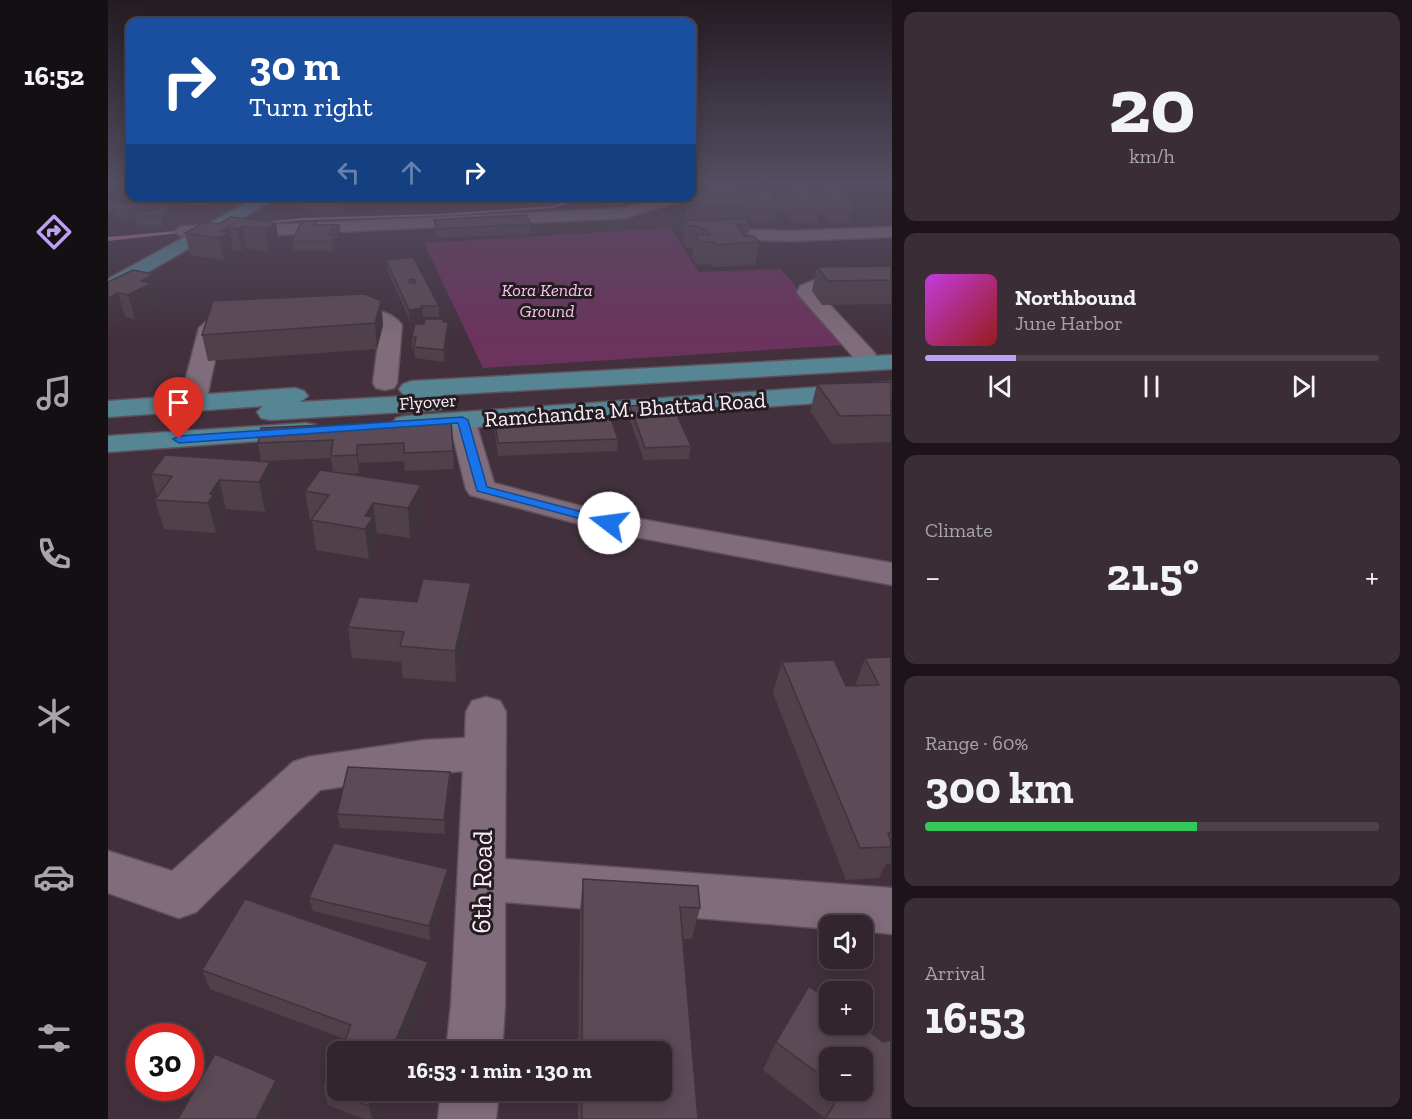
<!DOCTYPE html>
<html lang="en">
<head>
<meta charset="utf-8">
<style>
	:root { --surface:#32252e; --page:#3a2d36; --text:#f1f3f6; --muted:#a8a5aa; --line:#4d424a; --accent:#bca0f2 }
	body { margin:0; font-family:"Zilla Slab",serif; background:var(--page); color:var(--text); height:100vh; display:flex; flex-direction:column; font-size:22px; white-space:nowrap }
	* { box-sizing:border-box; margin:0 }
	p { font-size:20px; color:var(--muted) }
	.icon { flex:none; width:33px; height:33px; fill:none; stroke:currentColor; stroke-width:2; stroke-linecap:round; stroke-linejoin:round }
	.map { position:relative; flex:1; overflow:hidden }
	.sheet { display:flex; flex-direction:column; gap:12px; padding:12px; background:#1c1419; width:520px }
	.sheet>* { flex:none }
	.banner { position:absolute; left:18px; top:18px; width:570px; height:183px; border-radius:12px; box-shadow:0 3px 15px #0003,0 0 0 2px var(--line); background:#1a4fa0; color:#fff; overflow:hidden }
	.controls { position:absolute; left:711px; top:915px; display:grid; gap:12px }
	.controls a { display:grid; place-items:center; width:54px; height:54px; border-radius:12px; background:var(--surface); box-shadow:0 3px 15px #0003,0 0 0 2px var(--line); font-size:30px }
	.speed { position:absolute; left:18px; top:1023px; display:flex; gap:12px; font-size:30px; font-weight:700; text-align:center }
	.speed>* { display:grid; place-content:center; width:78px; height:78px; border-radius:50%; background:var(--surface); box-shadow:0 3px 15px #0003,0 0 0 2px var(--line); line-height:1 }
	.speed .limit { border:9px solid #d22; background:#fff; color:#111 }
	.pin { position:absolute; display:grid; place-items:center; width:51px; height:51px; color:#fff; margin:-62px -26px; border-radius:50% 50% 50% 0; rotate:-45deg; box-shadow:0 0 6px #0007 }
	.pin .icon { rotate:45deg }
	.me { position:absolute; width:66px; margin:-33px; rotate:285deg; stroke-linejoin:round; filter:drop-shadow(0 0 4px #0008) }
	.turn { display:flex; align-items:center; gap:21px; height:126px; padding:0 24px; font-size:27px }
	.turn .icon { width:78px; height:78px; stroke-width:2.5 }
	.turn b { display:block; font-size:42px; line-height:51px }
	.lanes { display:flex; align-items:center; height:57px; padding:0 24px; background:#0003; justify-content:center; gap:30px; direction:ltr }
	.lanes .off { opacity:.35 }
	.big { font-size:45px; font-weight:700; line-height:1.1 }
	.sheet .widget { flex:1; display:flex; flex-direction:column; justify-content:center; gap:9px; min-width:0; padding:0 21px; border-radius:12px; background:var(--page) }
	.sheet .dial { align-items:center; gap:0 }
	.dial b { font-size:78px; line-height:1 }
	.song { display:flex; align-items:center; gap:18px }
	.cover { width:72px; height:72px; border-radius:9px; background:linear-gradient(135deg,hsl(290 70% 55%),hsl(0 70% 35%)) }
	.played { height:6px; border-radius:3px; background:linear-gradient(90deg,var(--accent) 20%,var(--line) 20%) }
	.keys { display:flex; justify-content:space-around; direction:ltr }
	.heat { display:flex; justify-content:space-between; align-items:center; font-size:33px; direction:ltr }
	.charge { height:9px; border-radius:4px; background:linear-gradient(90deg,#34c759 60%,var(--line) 0) }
	.trip { position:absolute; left:219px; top:1041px; width:345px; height:60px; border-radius:12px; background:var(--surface); box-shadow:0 3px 15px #0003,0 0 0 2px var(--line); font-weight:700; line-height:60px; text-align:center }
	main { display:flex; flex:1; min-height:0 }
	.menu { display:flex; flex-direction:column; width:108px; justify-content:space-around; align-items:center; background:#140f12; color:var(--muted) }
	.menu .icon { width:42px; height:42px }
	.menu .on { color:var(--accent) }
	.menu b { font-size:27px; color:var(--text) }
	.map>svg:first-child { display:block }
	.green { fill:#6b335d }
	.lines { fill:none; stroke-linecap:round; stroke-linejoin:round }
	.stream { fill:#b0709e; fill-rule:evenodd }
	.minor-casing { stroke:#5f515b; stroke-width:3 }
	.major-casing { stroke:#5f515b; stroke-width:3 }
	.minor { fill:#806c7a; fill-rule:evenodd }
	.major { fill:#568594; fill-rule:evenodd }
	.wall { fill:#4f404a; fill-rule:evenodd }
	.shaded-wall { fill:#40343c }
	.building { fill:#5c4a56; stroke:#40343c; stroke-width:1.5; fill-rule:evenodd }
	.route { fill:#1a73e8; stroke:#114b97; stroke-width:1.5 }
	.labels { text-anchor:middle; stroke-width:6; stroke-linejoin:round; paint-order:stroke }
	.far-park-label { font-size:18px; font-style:italic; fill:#f9c2e8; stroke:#241c21 }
	.far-street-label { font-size:18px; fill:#fbeff7; stroke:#241c21 }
	.street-label { font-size:22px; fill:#fbeff7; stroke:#241c21 }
	.near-street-label { font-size:27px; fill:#fbeff7; stroke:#241c21 }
</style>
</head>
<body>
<main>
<nav class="menu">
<b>16:52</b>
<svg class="icon on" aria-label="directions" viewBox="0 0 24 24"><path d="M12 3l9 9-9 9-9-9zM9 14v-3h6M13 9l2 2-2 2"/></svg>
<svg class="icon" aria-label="music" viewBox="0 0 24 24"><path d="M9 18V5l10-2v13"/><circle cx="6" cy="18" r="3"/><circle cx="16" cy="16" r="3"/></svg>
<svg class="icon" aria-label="phone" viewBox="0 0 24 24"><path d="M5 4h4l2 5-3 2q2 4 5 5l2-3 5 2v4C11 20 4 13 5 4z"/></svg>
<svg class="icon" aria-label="climate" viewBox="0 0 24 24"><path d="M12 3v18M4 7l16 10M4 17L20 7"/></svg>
<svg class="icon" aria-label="car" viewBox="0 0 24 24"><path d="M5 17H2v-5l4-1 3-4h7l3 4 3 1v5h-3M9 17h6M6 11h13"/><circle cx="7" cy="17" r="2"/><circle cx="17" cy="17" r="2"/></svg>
<svg class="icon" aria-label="filters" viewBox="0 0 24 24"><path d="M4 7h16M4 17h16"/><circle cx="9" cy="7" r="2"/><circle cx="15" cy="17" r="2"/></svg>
</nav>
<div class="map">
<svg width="784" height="1119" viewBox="0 0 784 1119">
	<rect width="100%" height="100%" fill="#42313d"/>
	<path class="green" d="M 562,228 L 591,272 L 673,269 L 737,345 L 375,368 L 316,243 Z"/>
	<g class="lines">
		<path class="stream" d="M 474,196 L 482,196 L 445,208 L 331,216 L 196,220 L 155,224 L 153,223 L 155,222 L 196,218 L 331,214 L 445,206 Z
			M 79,230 L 81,231 L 81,232 L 0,241 L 0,237 Z"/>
		<defs>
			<path id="minor" d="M 49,196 L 68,196 L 48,214 L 36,214 L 33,210 Z
				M 555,196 L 582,196 L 580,199 L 518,218 L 166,235 L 77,236 L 71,235 L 68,231 L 71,227 L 77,226 L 166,225 L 517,208 Z
				M 784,227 L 784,237 L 681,241 L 596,238 L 590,237 L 587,233 L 590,229 L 596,228 L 681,231 Z
				M 709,279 L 756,281 L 759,285 L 756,289 L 710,292 L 764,350 L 768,355 L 764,360 L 756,362 L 748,360 L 689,293 L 692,286 Z
				M 231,310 C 251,309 281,306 294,325 L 289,383 L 286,388 L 277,390 L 268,388 L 265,383 L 272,328 L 258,323 L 223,322 L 220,317 L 223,312 Z
				M 110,316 L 130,318 L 133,323 L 130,328 L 113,331 L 100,393 L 96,398 L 87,401 L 78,398 L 74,393 L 91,328 L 102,318 Z
				M 354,412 L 363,414 L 367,420 L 386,483 L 503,514 L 784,563 L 784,585 L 501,532 L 362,495 L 358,489 L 341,420 L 345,414 Z
				M 378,697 L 392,701 L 398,712 L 397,859 L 784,888 L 784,934 L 754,931 L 754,926 L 722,926 L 722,929 L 397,902 L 397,1005 L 394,1052 L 338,1052 L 343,1005 L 355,771 L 316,774 L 212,790 L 88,912 L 71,918 L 0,893 L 0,851 L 64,871 L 185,762 L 200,757 L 316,740 L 357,738 L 358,712 L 364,701 Z
				M 333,1090 L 391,1090 L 388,1119 L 330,1119 Z"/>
			<path id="major" d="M 151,196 L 172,196 L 7,291 L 0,293 L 0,279 Z
				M 784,355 L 784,369 L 333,395 L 339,397 L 343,402 L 339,407 L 330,410 L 162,420 L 153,418 L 149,412 L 155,406 L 0,417 L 0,401 L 187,388 L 196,391 L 200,396 L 192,402 L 301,396 L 295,394 L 291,389 L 295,384 L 304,381 Z
				M 784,382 L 784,398 L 297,432 L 288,430 L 284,424 L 288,418 L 297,416 Z
				M 198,423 L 208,425 L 212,431 L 208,437 L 0,452 L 0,436 Z"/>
		</defs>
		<use href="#minor" class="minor-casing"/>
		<use href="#major" class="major-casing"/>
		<use href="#minor" class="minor"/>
		<use href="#major" class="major"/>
	</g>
	<path class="wall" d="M 626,182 L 695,182 L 706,194 L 708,185 L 746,202 L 741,223 L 721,223 L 711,213 L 709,223 L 685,223 L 670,205 L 667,223 L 646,223 L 639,213 L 638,219 L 642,224 L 640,236 L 651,242 L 647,265 L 604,267 L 602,264 L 588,265 L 584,257 L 585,248 L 578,248 L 575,241 L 579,198 L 581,198 L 581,196 L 584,196 L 584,190 L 626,184 ZM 670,187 L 668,199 L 660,190 Z
		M 773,182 L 783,182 L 783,187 Z
		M 189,196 L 258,196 L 233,213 L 191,208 Z
		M 479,196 L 528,196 L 501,206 L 479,199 Z
		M 78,200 L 112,200 L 101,205 L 79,205 Z
		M 0,202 L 68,213 L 55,226 L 29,225 L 27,218 L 8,218 L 0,225 Z
		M 326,220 L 423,224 L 422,234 L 329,238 L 327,229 Z
		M 168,223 L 171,244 L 161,251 L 138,248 L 134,251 L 125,250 L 126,254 L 116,260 L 82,255 L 77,233 L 111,224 Z
		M 231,225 L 232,234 L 230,238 L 227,238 L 228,245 L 226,251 L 186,251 L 184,241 Z
		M 305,257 L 331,306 L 331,317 L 314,317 L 315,319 L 302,321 L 279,270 L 278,260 Z
		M 783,266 L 783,304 L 714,305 L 704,291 L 709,267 Z
		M 0,282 L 52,298 L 48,300 L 50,307 L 27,319 L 17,317 L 0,326 Z
		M 273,301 L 275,325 L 269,349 L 100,361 L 94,335 Z
		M 335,319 L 336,322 L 341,333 L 336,362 L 307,358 L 306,349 L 304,348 L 304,337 L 316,324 Z
		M 783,382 L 783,442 L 724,444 L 702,411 L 709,384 Z
		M 522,406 L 583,446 L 581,459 L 536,460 L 521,418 Z
		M 343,419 L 346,469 L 297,471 L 296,461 L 251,463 L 251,473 L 236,474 L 313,485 L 315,515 L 302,538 L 269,533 L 267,536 L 268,547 L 261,559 L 208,550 L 204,521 L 202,521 L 197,491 L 225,472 L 223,458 L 153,461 L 150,443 Z
		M 387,420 L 510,439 L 509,451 L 390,456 L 387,432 Z
		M 162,462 L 168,491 L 157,512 L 118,509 L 112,519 L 113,524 L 108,533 L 56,529 L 47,500 L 49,496 L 43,474 Z
		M 363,614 L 348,682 L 295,678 L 293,662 L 244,658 L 240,627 Z
		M 783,657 L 783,864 L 778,864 L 771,878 L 738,880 L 665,693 L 674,662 L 738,686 L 747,686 L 757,658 Z
		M 342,772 L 343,786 L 337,834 L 232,828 L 229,814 Z
		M 475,879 L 592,908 L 584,939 L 575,939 L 590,1119 L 470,1119 L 470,1090 L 554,1090 L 554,1052 L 470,1052 L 472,910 Z
		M 341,882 L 322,940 L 205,911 L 201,898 Z
		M 320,962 L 322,981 L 237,1039 L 102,989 L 94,970 Z
		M 701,986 L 722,1002 L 722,1024 L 752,1024 L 775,1042 L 783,1040 L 783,1119 L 717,1119 L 717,1118 L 655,1070 L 668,1042 ZM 722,1058 L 754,1058 L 754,1090 L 722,1090 Z
		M 215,1088 L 230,1090 L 278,1090 L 266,1119 L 256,1119 L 220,1105 Z"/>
	<path class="shaded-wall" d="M 656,182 L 671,182 L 670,187 L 644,194 L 639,188 L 638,195 L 639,187 Z
		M 109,196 L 111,196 L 112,200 L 101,205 L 100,201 Z
		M 231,196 L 258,196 L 233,213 Z
		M 502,196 L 528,196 L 501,206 Z
		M 66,203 L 68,213 L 55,226 L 53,216 Z
		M 5,209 L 8,218 L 0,225 L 0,213 Z
		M 168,223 L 171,244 L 161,251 L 157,229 Z
		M 231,225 L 232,234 L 230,238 L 229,229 Z
		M 135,226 L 138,248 L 134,251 L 130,229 Z
		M 120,227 L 121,232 L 122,232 L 126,254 L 116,260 L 111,238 L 114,231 Z
		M 226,235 L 228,245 L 226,251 L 224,241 Z
		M 46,274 L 52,298 L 48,300 L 50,307 L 27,319 L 20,295 L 33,281 Z
		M 10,293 L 17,317 L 0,326 L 0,298 Z
		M 273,301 L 275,325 L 269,349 L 267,323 Z
		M 314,308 L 315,319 L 302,321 L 301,310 Z
		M 340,322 L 341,333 L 336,362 L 336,350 Z
		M 249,445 L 251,463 L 251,473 L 249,455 Z
		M 162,462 L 168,491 L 157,512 L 151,482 Z
		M 111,480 L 118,509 L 112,519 L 113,524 L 108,533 L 100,503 L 102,494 Z
		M 313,485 L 315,515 L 302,538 L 300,508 Z
		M 265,503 L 269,533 L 267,536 L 268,547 L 261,559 L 257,529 L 257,516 Z
		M 363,583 L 363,614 L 348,682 L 347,651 Z
		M 342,772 L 343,786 L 337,834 L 336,820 Z
		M 340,869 L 341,882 L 322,940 L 321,926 Z
		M 320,962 L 322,981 L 293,1052 L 283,1052 Z
		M 168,1080 L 175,1097 L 164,1119 L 148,1119 Z
		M 267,1090 L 278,1090 L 266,1119 L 264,1119 L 261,1106 Z"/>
	<path class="building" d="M 613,182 L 623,182 L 639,191 L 638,196 L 633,198 L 633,196 L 630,192 L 606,192 L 606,195 L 595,195 L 584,190 Z
		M 627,182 L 656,182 L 639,187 Z
		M 672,182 L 695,182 L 714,202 L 689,202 Z
		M 708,185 L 728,185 L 746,202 L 725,202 Z
		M 639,188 L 659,188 L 671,202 L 650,202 Z
		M 606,192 L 630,192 L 633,196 L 629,196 L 632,199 L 636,199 L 640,205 L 584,205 L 579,198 L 583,198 L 582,196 L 584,196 L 584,195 L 609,195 Z
		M 82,196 L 109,196 L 100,201 L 78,200 Z
		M 0,202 L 66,203 L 53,216 L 26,216 L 31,212 L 43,212 L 46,210 L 5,209 L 0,213 Z
		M 418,215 L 423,224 L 329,229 L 326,220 Z
		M 123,217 L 168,223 L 157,229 L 135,226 L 130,229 L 120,227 L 114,231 L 122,232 L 111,238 L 77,233 L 97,222 L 111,224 Z
		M 638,219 L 642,224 L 628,224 L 637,236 L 646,236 L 651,242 L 607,245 L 605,242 L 592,242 L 587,235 L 602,235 L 599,229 L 593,229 L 591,226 L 581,226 L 578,220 Z
		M 194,221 L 209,221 L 207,225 L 231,225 L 229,229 L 224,229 L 221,235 L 226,235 L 224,241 L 184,241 Z
		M 305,257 L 331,306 L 313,306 L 314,308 L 301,310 L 278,260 ZM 306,279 L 308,283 L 302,283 L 301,280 Z
		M 783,266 L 783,280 L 720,281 L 709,267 Z
		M 25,270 L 46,274 L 33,281 L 44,283 L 20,295 L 10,293 L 0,298 L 0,282 Z
		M 257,294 L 273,301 L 267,323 L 94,335 L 105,301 Z
		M 317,319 L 335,319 L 335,322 L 340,322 L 336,350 L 306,347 L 308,337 L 304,337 L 307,324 L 316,324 Z
		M 783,382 L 783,415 L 732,416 L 709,384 Z
		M 564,404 L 583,446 L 537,448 L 522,406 Z
		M 502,416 L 510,439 L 390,443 L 387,420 Z
		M 343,419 L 345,451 L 296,453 L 296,443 L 249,445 L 249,455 L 223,456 L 225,440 L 150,443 L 153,428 Z
		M 57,455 L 162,462 L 151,482 L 111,480 L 102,494 L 106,494 L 100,503 L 47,500 L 64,476 L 43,474 Z
		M 212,470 L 313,485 L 300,508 L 265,503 L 257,516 L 265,517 L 257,529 L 203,520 L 221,495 L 197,491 Z
		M 315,579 L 363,583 L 347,651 L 292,646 L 296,632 L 240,627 L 251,597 L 309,602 Z
		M 783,657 L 783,833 L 780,833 L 783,842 L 783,847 L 752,848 L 674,662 L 726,660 L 738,686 L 771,685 L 757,658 Z
		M 240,767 L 342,772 L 336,820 L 229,814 Z
		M 226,843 L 340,869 L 321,926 L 201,898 Z
		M 475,879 L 590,886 L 592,908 L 572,907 L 590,1119 L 474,1119 L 474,1090 L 554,1090 L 554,1052 L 474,1052 Z
		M 137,899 L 320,962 L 283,1052 L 232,1052 L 243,1025 L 94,970 Z
		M 701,986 L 722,1002 L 722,1024 L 752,1024 L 775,1042 L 783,1040 L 783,1119 L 717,1119 L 734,1092 L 733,1090 L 754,1090 L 754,1058 L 722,1058 L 722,1082 L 668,1042 Z
		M 107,1054 L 168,1080 L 148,1119 L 70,1119 Z
		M 230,1056 L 230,1090 L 267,1090 L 261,1106 L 215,1088 Z"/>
	<linearGradient id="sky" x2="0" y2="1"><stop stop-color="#241b22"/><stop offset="0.54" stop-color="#544e62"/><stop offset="1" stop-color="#544e62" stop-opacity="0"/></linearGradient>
	<rect width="784" height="339" fill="url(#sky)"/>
	<path class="route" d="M 354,417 L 360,420 L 379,487 L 505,520 L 507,523 L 505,525 L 496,525 L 369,491 L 350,423 L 71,443 L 65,439 L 71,436 Z"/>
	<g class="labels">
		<g class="far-park-label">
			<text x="439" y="296">Kora Kendra<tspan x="439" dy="21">Ground</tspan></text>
		</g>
		<g class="far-street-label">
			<text transform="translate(320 402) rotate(-4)" y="6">Flyover</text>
		</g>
		<g class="street-label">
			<text transform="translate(517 409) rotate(-4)" y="8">Ramchandra M. Bhattad Road</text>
		</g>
		<g class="near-street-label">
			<text transform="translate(374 882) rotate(-89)" y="9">6th Road</text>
		</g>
	</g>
</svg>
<div class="controls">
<a><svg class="icon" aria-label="sound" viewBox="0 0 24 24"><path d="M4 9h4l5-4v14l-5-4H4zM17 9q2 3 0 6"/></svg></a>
<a>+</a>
<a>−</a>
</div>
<div class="speed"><div class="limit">30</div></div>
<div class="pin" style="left:71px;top:439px;background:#d93025"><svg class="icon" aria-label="arrive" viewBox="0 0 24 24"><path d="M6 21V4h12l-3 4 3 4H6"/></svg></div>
<svg class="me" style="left:501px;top:523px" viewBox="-20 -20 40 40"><circle r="19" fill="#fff"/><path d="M0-13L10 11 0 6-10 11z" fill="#1a73e8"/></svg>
<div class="trip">16:53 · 1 min · 130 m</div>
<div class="banner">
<div class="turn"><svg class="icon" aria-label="right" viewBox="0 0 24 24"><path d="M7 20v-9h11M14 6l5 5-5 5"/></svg><div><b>30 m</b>Turn right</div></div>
<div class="lanes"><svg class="icon off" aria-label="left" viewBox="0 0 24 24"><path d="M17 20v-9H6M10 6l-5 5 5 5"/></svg><svg class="icon off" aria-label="ahead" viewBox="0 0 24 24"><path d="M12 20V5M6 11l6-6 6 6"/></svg><svg class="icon" aria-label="right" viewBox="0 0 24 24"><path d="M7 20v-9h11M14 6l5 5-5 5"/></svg></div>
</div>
</div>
<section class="sheet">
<div class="widget dial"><b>20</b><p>km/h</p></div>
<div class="widget">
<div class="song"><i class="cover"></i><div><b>Northbound</b><p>June Harbor</p></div></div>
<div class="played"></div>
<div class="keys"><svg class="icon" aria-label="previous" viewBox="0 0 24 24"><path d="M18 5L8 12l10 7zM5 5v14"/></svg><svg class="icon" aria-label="pause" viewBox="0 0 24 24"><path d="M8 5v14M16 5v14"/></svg><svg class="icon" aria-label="next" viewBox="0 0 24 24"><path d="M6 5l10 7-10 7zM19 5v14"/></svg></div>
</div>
<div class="widget"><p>Climate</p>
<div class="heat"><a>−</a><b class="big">21.5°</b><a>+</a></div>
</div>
<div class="widget"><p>Range · 60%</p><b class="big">300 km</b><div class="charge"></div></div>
<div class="widget"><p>Arrival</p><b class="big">16:53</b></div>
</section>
</main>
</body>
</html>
